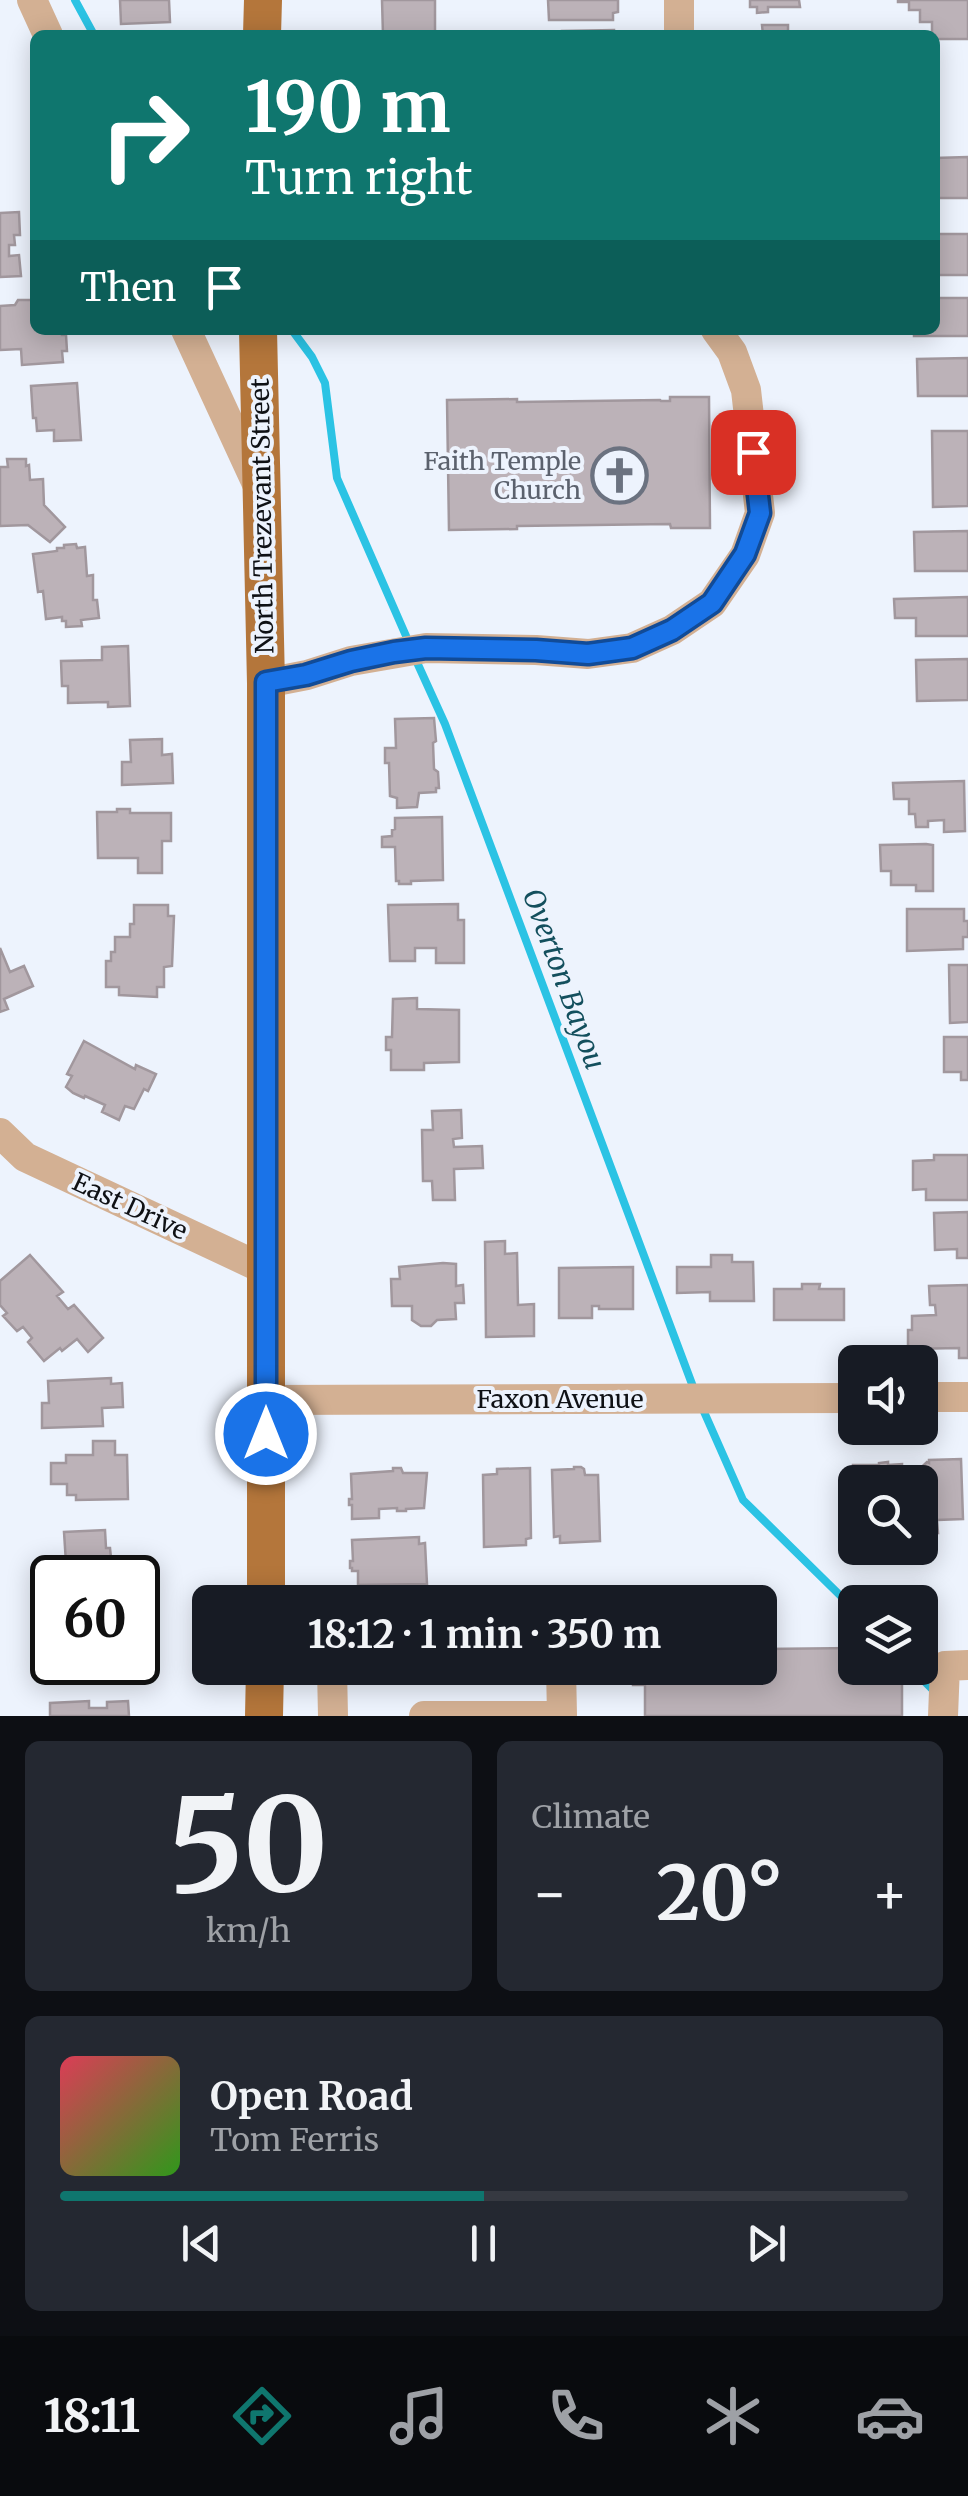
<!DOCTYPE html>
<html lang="en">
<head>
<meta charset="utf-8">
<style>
	:root { --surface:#171b24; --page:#242831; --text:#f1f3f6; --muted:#9ea1a6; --line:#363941; --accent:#0f766e }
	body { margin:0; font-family:Merriweather,serif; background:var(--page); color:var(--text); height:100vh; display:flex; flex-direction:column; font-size:38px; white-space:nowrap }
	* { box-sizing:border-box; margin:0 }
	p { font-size:32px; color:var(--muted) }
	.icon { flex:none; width:55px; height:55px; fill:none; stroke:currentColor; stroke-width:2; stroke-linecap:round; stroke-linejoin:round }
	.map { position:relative; height:1716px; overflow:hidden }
	.side { display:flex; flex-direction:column; gap:25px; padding:25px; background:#0d0f14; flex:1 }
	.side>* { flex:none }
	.hud { position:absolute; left:30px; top:30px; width:910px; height:305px; border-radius:15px; box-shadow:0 5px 25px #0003; background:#0f766e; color:#fff; overflow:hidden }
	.buttons { position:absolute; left:838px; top:1345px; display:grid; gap:20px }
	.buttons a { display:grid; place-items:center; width:100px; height:100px; border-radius:15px; background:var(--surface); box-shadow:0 5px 25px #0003; font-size:50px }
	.speed { position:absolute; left:30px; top:1555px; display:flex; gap:20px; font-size:50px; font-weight:700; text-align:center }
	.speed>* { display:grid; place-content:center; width:130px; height:130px; border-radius:50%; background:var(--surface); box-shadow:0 5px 25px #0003; line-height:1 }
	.speed .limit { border:5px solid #111; border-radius:15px; background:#fff; color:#111 }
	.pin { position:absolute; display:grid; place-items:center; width:85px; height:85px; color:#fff; margin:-42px; border-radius:20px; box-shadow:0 5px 15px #0006 }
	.me { position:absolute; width:110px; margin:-55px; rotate:0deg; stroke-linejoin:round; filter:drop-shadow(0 0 8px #0008) }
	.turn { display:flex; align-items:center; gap:35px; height:210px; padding:0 50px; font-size:45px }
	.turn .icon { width:130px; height:130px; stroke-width:2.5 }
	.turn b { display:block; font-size:70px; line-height:85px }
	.then { display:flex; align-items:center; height:95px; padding:0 50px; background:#0003; gap:20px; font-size:38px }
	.big { font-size:75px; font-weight:700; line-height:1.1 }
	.side .card { flex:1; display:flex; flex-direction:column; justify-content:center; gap:15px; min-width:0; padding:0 35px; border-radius:15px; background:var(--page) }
	.side .dial { align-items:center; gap:0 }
	.dial b { font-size:130px; line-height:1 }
	.song { display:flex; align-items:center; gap:30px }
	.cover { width:120px; height:120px; border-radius:15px; background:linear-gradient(135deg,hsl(350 70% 55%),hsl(110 70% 35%)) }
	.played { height:10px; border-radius:5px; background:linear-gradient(90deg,var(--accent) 50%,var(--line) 50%) }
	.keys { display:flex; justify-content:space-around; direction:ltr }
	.heat { display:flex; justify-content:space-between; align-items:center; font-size:55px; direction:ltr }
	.side .tiles { flex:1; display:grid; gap:25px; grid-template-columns:1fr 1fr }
	.card:last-child { grid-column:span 2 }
	.trip { position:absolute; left:192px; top:1585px; width:585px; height:100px; border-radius:15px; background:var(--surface); box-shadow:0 5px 25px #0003; font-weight:700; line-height:100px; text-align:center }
	.tab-bar { display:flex; height:160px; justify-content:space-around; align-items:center; background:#090b0e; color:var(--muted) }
	.tab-bar .icon { width:70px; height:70px }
	.tab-bar .on { color:var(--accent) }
	.tab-bar b { font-size:45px; color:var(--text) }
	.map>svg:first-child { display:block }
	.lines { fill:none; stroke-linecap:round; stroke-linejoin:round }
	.stream { stroke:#2bc3e4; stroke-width:8 }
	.building { fill:#bcb2b8; stroke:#a1979d; stroke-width:2.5 }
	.minor { stroke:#d3b093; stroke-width:30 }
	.major { stroke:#b4763b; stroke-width:38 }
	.route-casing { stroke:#114b97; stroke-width:25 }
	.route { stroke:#1a73e8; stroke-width:18 }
	.labels { text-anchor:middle; stroke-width:8; stroke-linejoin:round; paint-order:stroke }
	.worship-label { font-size:25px; fill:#5b616d; stroke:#edf3fd; text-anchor:end }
	.street-label { font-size:25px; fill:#0f1115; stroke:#edf3fd }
	.water-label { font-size:28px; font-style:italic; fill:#134f5d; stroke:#edf3fd }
</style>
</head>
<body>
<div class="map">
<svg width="968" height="1716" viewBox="0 0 968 1716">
	<rect width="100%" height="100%" fill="#edf3fd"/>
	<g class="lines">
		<path class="stream" d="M 75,0 L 94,35
			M 292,330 L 312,357 L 325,383 L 337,478 L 410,645
			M 415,658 L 445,724 L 695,1392
			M 701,1405 L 743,1500 L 855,1610
			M 911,1668 L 936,1693"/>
	</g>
	<path class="building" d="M 120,0 L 169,0 L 170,22 L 121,24 Z
		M 382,0 L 435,0 L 435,35 L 383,35 Z
		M 548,0 L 618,0 L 618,12 L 613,13 L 613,20 L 549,20 Z
		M 750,0 L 799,0 L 800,7 L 768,7 L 768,12 L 757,13 L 757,7 L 750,7 Z
		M 898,0 L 968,0 L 968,39 L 935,39 L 935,35 L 932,35 L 932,22 L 920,22 L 920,10 L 909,10 L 909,2 L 898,2 Z
		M 762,25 L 788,25 L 788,35 L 763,35 Z
		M 614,30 L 614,35 L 562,35 L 562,31 Z
		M 968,157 L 968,198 L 935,198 L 935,158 Z
		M 19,212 L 20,235 L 14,235 L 15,245 L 9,245 L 9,256 L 19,255 L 21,276 L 0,277 L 0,213 Z
		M 935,234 L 968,234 L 968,275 L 935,275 Z
		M 935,298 L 968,298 L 968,336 L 914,336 L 914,330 L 935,330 Z
		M 18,300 L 35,300 L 35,330 L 62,330 L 62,335 L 66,335 L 67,351 L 62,351 L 63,362 L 22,365 L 21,349 L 0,350 L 0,306 L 15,305 Z
		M 968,358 L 968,396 L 918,396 L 917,359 Z
		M 77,383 L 81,440 L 54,441 L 54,430 L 37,431 L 36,418 L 33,418 L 31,386 Z
		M 670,397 L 709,397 L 710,528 L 671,528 L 670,524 L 517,526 L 517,529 L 449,530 L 447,400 L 517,399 L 517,402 L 660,400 L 661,401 L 670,401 Z
		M 932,431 L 968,431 L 968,506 L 933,507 Z
		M 7,459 L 26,459 L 26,466 L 29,465 L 30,480 L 43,479 L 44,505 L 65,527 L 50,542 L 28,525 L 0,526 L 0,467 L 8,467 Z
		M 968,531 L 968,571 L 915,571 L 914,532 Z
		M 76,544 L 77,548 L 85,547 L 87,576 L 93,575 L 93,600 L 97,600 L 99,618 L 81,620 L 82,626 L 66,627 L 66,621 L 62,621 L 62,617 L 46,619 L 43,591 L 38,592 L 33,554 L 57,551 L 57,548 L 64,548 L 64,545 Z
		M 968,597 L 968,636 L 916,636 L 916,618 L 895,618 L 894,599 Z
		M 128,646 L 130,706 L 108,707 L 108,702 L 68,703 L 68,686 L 62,686 L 61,661 L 102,660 L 102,647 Z
		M 968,659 L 968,700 L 917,701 L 916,660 Z
		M 434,718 L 436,741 L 433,743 L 434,769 L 438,772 L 439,788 L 436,788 L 436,792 L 419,793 L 417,807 L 397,808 L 397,798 L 390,796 L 389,763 L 385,763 L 385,748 L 396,748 L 395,719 Z
		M 162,739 L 162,755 L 172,754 L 173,783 L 122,785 L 122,762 L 131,762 L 130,740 Z
		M 964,781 L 965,831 L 944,832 L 944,820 L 928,821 L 928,827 L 916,827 L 915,814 L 909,814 L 909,799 L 894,799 L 893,783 Z
		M 117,809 L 130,809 L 130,813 L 171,813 L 171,841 L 162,841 L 162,873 L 138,873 L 138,858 L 98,858 L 97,812 L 117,812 Z
		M 442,817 L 443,880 L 411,881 L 411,884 L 399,884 L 399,881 L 396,881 L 395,847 L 382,847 L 382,837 L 392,836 L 392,830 L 395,829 L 395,818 Z
		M 926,844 L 933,845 L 933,891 L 916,891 L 916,885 L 891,885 L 891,871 L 881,871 L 880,845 Z
		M 458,904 L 458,920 L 464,920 L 464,963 L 436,963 L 436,948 L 415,948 L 415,961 L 390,961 L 388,905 Z
		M 134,905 L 168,905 L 168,916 L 174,916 L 172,966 L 164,967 L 164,987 L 157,987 L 157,997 L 119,995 L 119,987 L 106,987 L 106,961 L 111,961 L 111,952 L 115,952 L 115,937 L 130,937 L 130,924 L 134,924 Z
		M 907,909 L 964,909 L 964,921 L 968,921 L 968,937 L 963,937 L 963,949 L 907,951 Z
		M 0,948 L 10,972 L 24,966 L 33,986 L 4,999 L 8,1009 L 0,1012 Z
		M 949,965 L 968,965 L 968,1022 L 950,1023 Z
		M 417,998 L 417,1009 L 459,1010 L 459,1062 L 424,1063 L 424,1070 L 391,1070 L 391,1050 L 386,1050 L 386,1037 L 392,1037 L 393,999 Z
		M 944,1037 L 968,1037 L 968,1080 L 961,1080 L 961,1072 L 944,1072 Z
		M 84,1041 L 135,1069 L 136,1065 L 156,1074 L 148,1091 L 144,1089 L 134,1109 L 125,1106 L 119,1120 L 102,1112 L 105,1105 L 85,1096 L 84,1098 L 73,1093 L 66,1087 L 72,1076 L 67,1074 Z
		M 461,1110 L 462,1138 L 453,1139 L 454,1147 L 482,1146 L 483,1168 L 454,1169 L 455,1200 L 433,1200 L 432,1181 L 423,1181 L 422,1130 L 433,1130 L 432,1111 Z
		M 934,1155 L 968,1155 L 968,1200 L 926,1200 L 926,1189 L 913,1190 L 913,1161 L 934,1160 Z
		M 968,1212 L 968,1258 L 957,1258 L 957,1249 L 935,1250 L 934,1213 Z
		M 505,1241 L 505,1254 L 517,1253 L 518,1305 L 534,1304 L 534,1336 L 486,1337 L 485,1242 Z
		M 30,1255 L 63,1292 L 57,1296 L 68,1309 L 74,1305 L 103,1338 L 88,1352 L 77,1339 L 62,1351 L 60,1348 L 44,1361 L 28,1342 L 32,1338 L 23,1327 L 17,1331 L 3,1316 L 7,1313 L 0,1305 L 0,1281 Z
		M 711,1255 L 732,1255 L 732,1262 L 753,1262 L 754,1301 L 710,1301 L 710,1292 L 677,1293 L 677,1267 L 711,1267 Z
		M 443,1263 L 456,1264 L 456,1286 L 463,1285 L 464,1303 L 455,1303 L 456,1319 L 437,1320 L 431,1326 L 421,1326 L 412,1320 L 412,1306 L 392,1306 L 391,1279 L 400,1279 L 399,1267 Z
		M 633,1267 L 633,1309 L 599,1309 L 599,1306 L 592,1306 L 592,1318 L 559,1318 L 559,1268 Z
		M 802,1284 L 820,1284 L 819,1289 L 844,1289 L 844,1320 L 774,1320 L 774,1289 L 802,1289 Z
		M 968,1285 L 968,1358 L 959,1358 L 959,1348 L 908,1349 L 908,1330 L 912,1330 L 912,1316 L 936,1315 L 935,1305 L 930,1305 L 929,1286 Z
		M 111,1378 L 111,1384 L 122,1383 L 123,1407 L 102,1408 L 103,1426 L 42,1428 L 42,1403 L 49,1403 L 48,1381 Z
		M 93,1441 L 115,1441 L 115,1455 L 127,1455 L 128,1499 L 76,1500 L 76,1495 L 67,1495 L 67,1484 L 51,1484 L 51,1463 L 66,1463 L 66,1455 L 93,1455 Z
		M 961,1459 L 963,1519 L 937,1520 L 938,1533 L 920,1534 L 920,1482 L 913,1475 L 927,1462 L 929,1463 L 929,1460 Z
		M 888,1462 L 888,1465 L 902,1464 L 902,1482 L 855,1482 L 854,1487 L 853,1465 L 879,1465 L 879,1463 Z
		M 574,1467 L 581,1467 L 584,1469 L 585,1475 L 598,1475 L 600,1541 L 560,1543 L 560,1536 L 554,1537 L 552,1470 L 574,1469 Z
		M 393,1468 L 401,1468 L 403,1473 L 427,1473 L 424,1508 L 406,1509 L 406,1511 L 397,1511 L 397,1508 L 379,1509 L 379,1518 L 352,1519 L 352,1505 L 349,1505 L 349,1499 L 352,1499 L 351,1474 L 393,1471 Z
		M 530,1468 L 531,1538 L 526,1539 L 526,1545 L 484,1547 L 483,1475 L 497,1474 L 497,1469 Z
		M 105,1530 L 106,1548 L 110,1548 L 113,1578 L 59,1578 L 58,1563 L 66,1563 L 64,1532 Z
		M 419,1537 L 419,1544 L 425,1543 L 427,1584 L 358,1585 L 358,1571 L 352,1571 L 352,1568 L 350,1568 L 350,1561 L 353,1561 L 352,1540 Z
		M 855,1648 L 855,1668 L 902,1668 L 902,1716 L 645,1716 L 645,1685 L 633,1685 L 632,1668 L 760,1668 L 760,1649 Z
		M 61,1662 L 119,1662 L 119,1679 L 113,1679 L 113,1682 L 68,1680 L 68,1675 L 61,1675 Z
		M 376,1668 L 482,1668 L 482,1670 L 376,1672 Z
		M 89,1701 L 89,1708 L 107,1708 L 107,1702 L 128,1701 L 129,1716 L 50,1716 L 50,1703 Z"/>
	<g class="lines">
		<path class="minor" d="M 32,0 L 48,35
			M 679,0 L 679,35
			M 186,330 L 258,486
			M 266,683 L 307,675 L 351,661 L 426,648 L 536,650 L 588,654 L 632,648 L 672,630 L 712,603 L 745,555 L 760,513 L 746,390 L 732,352 L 716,330
			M 0,1133 L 25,1157 L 266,1270
			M 920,1397 L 968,1397
			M 265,1400 L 855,1398
			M 332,1668 L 333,1716
			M 561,1668 L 562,1715
			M 424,1716 L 562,1716
			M 943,1716 L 945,1666 L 968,1665"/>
		<path class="major" d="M 262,35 L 263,0
			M 258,330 L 266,683 L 266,1602
			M 264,1716 L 265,1668"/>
	</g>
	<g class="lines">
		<defs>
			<path id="route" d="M 266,1434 L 266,682 L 306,675 L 351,661 L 394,652 L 426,648 L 536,650 L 588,654 L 632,648 L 672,630 L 712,603 L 745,554 L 760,513 L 753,452"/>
		</defs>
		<use href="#route" class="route-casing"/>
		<use href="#route" class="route"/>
	</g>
	<defs>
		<symbol id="church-ring" viewBox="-11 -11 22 22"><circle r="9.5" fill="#edf3fd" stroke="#6b7280" stroke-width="1.5"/><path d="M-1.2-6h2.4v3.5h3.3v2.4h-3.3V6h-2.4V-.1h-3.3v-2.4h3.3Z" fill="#6b7280"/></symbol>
	</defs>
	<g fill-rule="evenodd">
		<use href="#church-ring" x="588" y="444" width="63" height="63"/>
	</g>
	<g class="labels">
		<g class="worship-label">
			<text x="581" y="470">Faith Temple<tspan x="581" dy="29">Church</tspan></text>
		</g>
		<g class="street-label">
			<text transform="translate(262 516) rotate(-91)" y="9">North Trezevant Street</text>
			<text transform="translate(130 1206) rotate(25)" y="9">East Drive</text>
			<text x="560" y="1408">Faxon Avenue</text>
		</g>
		<g class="water-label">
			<text transform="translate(564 979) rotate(70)" y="10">Overton Bayou</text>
		</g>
	</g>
</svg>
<div class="buttons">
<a><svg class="icon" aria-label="sound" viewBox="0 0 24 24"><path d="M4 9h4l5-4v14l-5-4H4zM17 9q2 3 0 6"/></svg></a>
<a><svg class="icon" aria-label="search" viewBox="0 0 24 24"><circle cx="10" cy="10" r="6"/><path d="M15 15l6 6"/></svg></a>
<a><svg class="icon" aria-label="layers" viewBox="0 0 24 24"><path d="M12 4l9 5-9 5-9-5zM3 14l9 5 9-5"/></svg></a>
</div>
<div class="speed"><div class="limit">60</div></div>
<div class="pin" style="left:753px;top:452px;background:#d93025"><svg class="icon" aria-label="arrive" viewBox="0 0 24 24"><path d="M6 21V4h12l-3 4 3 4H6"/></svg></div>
<svg class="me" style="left:266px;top:1434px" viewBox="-20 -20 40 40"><circle r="17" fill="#1a73e8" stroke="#fff" stroke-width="3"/><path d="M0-11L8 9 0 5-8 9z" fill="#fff"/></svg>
<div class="trip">18:12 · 1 min · 350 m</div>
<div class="hud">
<div class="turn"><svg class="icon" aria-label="right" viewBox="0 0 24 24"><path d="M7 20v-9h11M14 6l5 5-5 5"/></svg><div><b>190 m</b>Turn right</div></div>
<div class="then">Then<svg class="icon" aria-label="arrive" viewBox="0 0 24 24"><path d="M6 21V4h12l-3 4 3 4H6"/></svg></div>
</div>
</div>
<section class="side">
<div class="tiles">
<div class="card dial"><b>50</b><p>km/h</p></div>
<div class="card"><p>Climate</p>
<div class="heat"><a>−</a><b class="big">20°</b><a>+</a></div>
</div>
<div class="card">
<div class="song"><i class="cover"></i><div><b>Open Road</b><p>Tom Ferris</p></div></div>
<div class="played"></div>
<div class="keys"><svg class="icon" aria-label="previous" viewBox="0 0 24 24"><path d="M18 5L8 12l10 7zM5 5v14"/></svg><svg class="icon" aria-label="pause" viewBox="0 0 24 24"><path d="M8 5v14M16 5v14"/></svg><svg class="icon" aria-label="next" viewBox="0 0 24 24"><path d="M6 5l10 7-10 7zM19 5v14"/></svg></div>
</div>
</div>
</section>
<nav class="tab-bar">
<b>18:11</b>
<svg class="icon on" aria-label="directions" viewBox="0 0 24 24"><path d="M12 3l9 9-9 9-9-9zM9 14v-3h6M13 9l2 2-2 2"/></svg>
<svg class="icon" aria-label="music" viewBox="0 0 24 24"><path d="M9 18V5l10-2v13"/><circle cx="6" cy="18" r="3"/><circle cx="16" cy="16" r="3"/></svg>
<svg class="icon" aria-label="phone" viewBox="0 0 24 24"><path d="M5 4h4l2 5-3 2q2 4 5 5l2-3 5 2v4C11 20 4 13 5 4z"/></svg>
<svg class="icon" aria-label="climate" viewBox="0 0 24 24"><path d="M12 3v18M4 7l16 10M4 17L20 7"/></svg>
<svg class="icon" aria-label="car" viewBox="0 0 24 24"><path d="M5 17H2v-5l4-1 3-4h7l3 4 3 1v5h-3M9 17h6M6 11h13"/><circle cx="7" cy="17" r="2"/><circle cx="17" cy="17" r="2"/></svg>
</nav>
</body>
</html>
